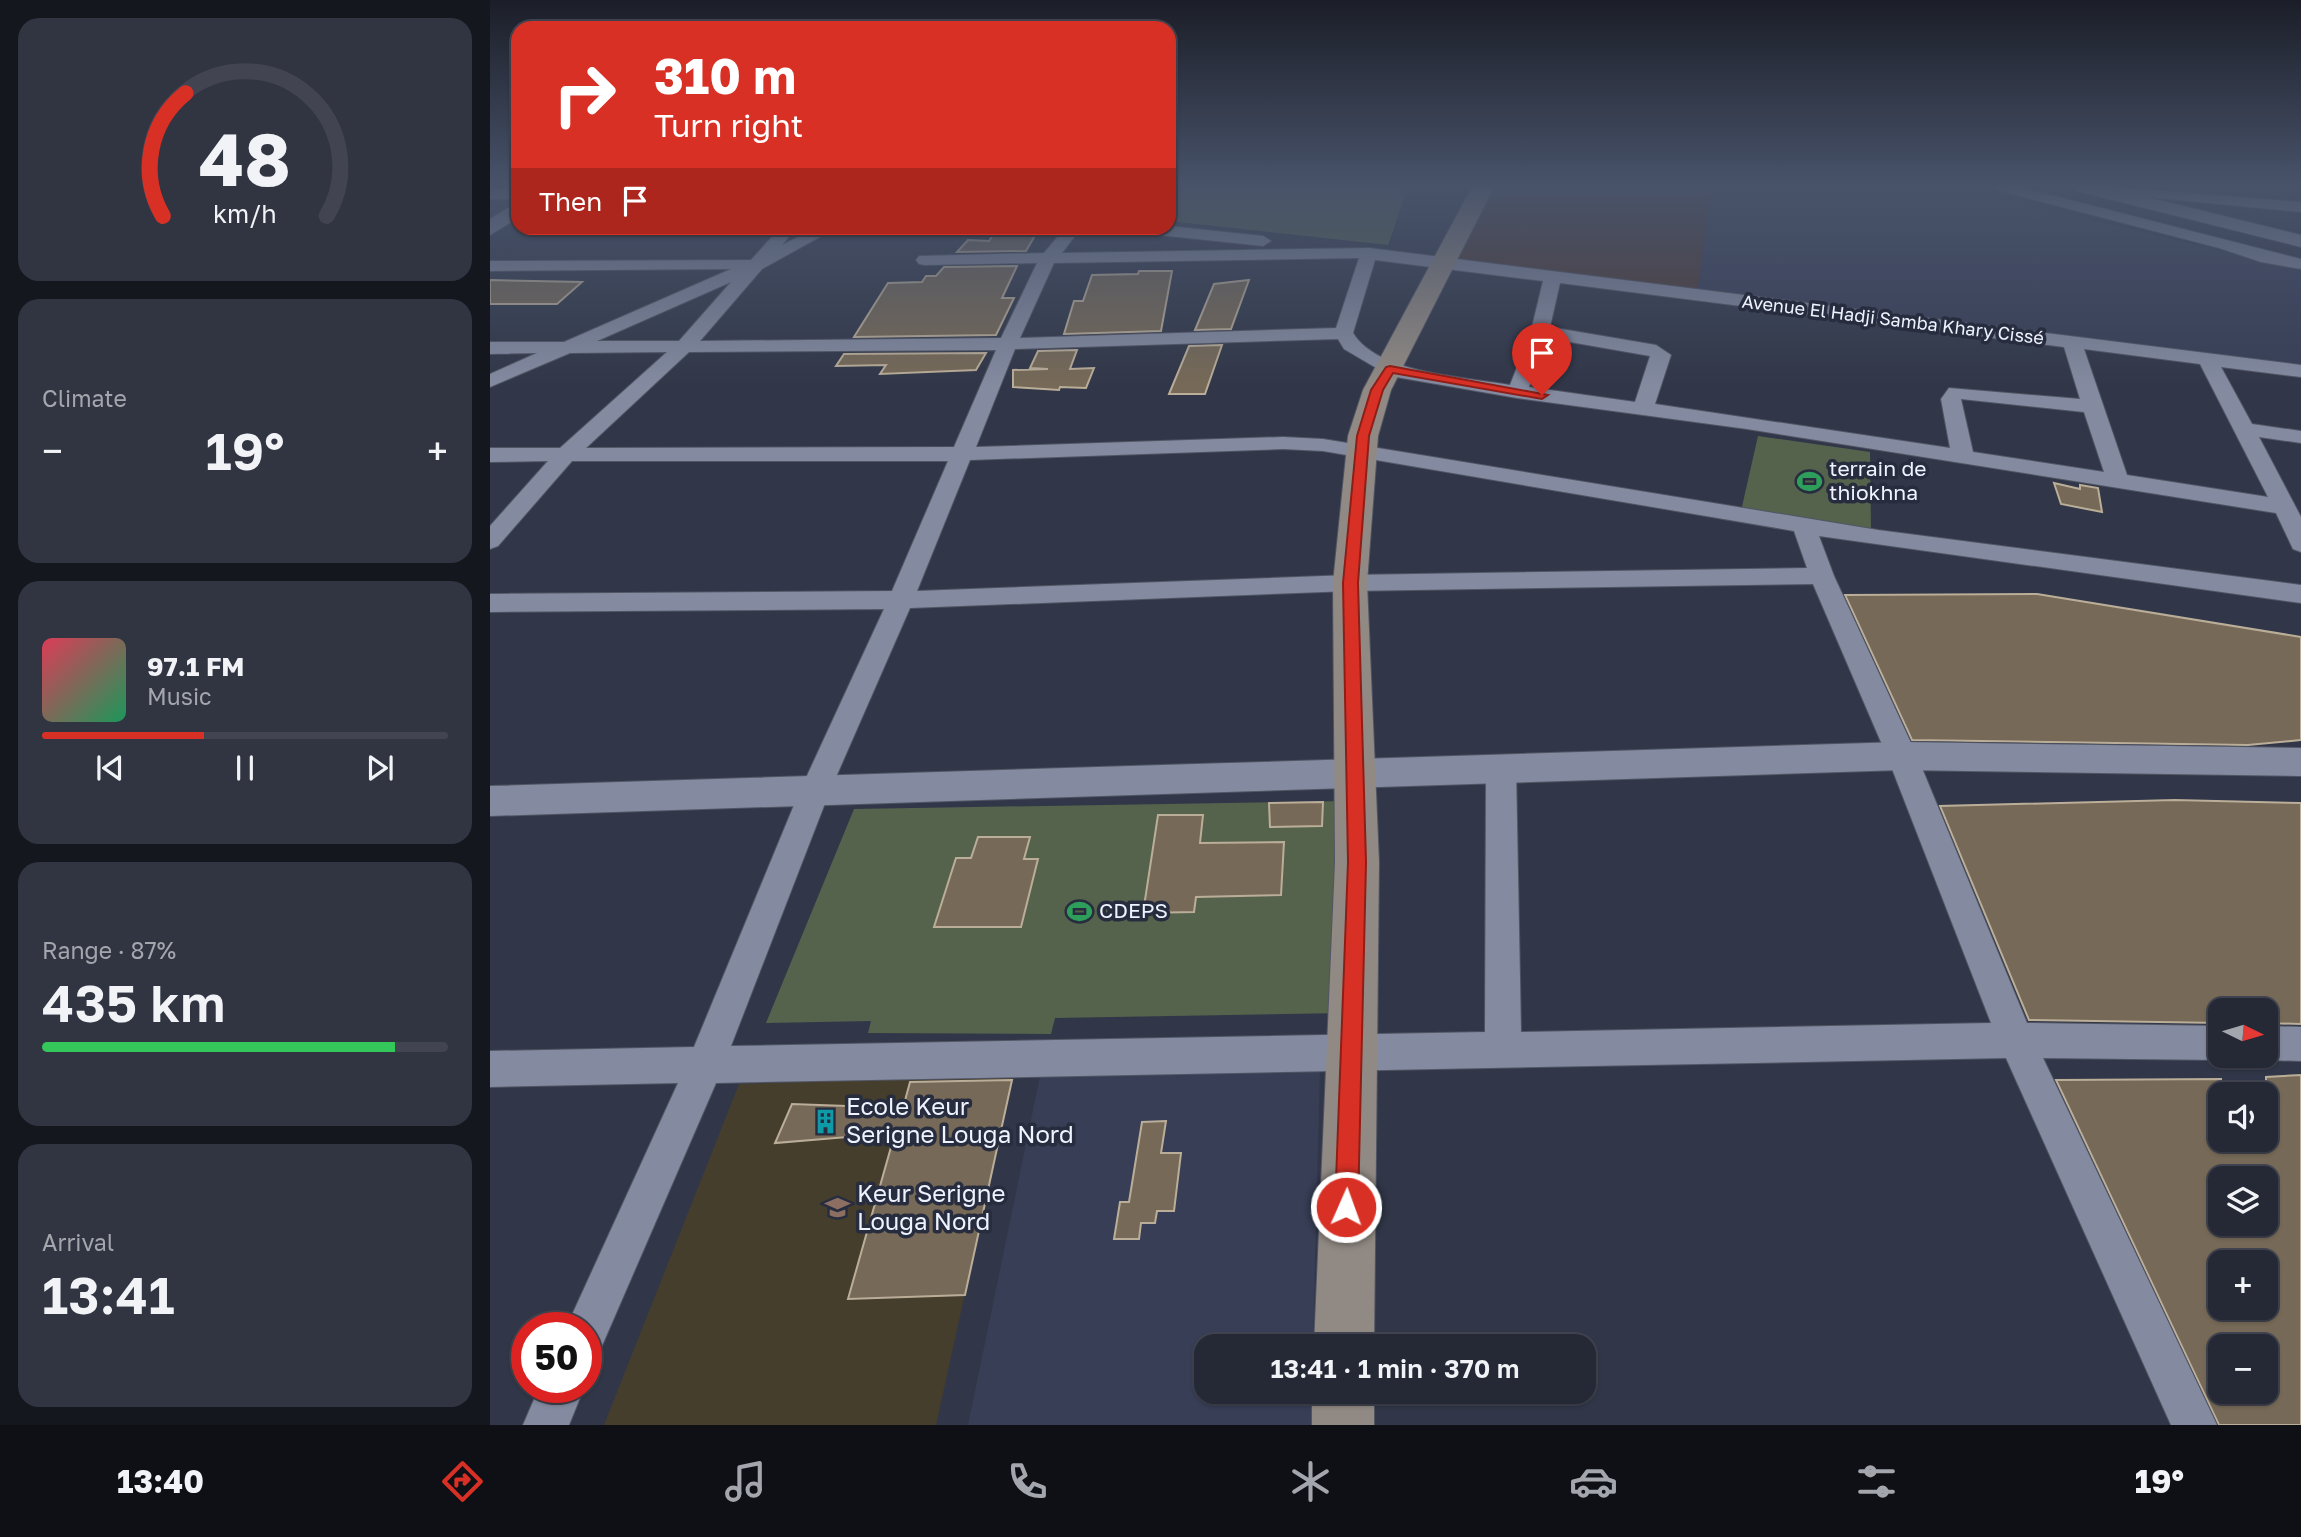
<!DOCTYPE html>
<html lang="en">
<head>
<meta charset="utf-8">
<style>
	:root { --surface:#252936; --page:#313542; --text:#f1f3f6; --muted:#a3a6ad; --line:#424551; --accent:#d93025 }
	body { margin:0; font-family:"Golos Text",sans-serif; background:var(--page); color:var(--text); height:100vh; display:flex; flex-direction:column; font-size:26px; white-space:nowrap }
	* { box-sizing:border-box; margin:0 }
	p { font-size:23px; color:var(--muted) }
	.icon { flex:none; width:38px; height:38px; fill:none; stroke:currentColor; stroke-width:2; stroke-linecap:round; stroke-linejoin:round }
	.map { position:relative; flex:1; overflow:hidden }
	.panel { display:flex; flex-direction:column; gap:18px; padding:18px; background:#14171e; width:490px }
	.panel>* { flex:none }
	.hud { position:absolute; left:21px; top:21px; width:665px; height:214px; border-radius:21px; box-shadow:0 2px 5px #0004,0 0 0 2px var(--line); background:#d93025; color:#fff; overflow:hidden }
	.needle { width:46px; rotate:95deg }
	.buttons { position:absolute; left:1718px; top:998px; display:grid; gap:14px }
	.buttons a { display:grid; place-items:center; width:70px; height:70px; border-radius:14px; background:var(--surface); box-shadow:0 2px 5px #0004,0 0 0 2px var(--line); font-size:35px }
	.speed { position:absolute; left:21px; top:1312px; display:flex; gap:14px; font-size:35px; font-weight:700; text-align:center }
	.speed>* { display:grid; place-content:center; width:91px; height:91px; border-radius:50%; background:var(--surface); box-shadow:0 2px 5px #0004,0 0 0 2px var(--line); line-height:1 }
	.speed .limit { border:10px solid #d22; background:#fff; color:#111 }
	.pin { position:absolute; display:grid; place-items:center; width:60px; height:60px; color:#fff; margin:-72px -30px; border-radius:50% 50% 50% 0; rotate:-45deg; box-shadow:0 0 7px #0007 }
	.pin .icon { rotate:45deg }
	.me { position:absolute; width:77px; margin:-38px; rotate:2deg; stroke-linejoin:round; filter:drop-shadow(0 0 5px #0008) }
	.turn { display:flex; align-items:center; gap:24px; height:147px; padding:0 28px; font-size:32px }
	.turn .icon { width:91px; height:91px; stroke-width:2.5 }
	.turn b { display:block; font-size:49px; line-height:60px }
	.then { display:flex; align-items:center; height:66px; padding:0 28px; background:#0003; gap:14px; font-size:26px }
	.big { font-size:52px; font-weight:600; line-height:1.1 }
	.panel .tile { flex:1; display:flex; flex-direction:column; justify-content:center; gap:10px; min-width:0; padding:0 24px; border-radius:21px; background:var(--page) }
	.panel .dial { align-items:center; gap:0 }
	.dial svg { height:182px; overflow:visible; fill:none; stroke:var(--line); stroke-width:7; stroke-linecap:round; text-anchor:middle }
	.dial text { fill:var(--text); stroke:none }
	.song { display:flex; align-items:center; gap:21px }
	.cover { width:84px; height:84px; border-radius:10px; background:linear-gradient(135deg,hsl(350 70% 55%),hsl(150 70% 35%)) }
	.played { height:7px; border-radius:4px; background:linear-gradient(90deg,var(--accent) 40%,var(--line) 40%) }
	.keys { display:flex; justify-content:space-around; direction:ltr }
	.heat { display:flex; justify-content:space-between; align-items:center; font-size:38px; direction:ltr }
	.charge { height:10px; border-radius:5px; background:linear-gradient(90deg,#34c759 87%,var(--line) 0) }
	.trip { position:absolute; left:704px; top:1334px; width:402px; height:70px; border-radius:21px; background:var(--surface); box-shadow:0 2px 5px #0004,0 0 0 2px var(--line); font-weight:600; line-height:70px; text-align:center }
	.tab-bar { display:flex; height:112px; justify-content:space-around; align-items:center; background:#0f1016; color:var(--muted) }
	.tab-bar .icon { width:49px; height:49px }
	.tab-bar .current { color:var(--accent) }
	.tab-bar b { font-size:32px; color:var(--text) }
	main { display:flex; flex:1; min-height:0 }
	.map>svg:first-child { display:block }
	.commercial { fill:#4e3a35 }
	.built { fill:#373e56 }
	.education { fill:#463e2d }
	.green { fill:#55634d }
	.building { fill:#766957; stroke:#bbae99; stroke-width:2; fill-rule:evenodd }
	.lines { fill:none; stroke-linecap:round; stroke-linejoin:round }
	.minor-casing { stroke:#515564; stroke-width:2 }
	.tertiary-casing { stroke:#515564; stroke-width:2 }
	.secondary-casing { stroke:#515564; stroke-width:2 }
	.minor { fill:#848ba0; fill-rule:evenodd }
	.tertiary { fill:#848ba0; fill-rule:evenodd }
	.secondary { fill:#918a84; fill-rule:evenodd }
	.route { fill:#d93025; stroke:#8d1f18; stroke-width:2 }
	.labels { text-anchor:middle; stroke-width:7; stroke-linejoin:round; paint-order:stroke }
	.far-street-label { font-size:18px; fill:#eff3ff; stroke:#272d3e }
	.poi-label { font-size:21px; fill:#eff3ff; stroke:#272d3e; text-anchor:start }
	.near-poi-label { font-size:24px; fill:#eff3ff; stroke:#272d3e; text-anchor:start }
</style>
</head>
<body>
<main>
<section class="panel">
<div class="tile dial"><svg viewBox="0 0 100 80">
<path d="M14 69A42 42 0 1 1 86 69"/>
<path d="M14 69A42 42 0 0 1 24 15" stroke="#d93025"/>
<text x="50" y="56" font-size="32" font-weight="700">48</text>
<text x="50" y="72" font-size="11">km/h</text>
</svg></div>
<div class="tile"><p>Climate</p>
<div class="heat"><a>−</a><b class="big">19°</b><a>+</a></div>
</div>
<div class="tile">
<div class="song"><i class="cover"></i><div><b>97.1 FM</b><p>Music</p></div></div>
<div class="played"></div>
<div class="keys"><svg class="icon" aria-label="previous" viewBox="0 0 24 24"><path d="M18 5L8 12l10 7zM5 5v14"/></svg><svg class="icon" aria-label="pause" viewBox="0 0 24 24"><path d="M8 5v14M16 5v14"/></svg><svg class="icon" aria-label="next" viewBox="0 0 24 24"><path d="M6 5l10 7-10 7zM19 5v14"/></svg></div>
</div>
<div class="tile"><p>Range · 87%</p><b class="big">435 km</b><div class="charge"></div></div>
<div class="tile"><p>Arrival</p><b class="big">13:41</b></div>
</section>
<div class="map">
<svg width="1811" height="1425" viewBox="0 0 1811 1425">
	<rect width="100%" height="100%" fill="#313748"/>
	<path class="commercial" d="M 997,187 L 1221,187 L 1207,296 L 955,266 Z"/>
	<path class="built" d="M 1221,187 L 1460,187 L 1811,269 L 1811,376 L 1207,296 Z
		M 830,1069 L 823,1346 L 716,1346 L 716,1391 L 822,1391 L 821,1425 L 478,1425 L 550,1076 Z"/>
	<path class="education" d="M 523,1075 L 446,1425 L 114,1425 L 249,1084 Z"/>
	<path class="green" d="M 679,187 L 918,187 L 898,245 L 679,221 Z
		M 1268,436 L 1380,452 L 1381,531 L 1251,511 Z
		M 858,801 L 854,1013 L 565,1018 L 561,1034 L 378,1033 L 381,1021 L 276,1023 L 364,809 Z"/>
	<path class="building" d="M 505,232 L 547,232 L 536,251 L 467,252 L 478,240 L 499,241 Z
		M 527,266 L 512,298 L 524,298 L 506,335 L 364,337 L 398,283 L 432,282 L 436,276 L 446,276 L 454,267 Z
		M 649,271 L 682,271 L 671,331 L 574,334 L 584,301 L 593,301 L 602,275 L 648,274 Z
		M 0,280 L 92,282 L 67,304 L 0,304 Z
		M 759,280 L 741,329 L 705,330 L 724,284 Z
		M 732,345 L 715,394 L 679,394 L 699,346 Z
		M 587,350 L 580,369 L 604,368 L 596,388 L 570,387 L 569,390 L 523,387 L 523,370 L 558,369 L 540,368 L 548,351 Z
		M 496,353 L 486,370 L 390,374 L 396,365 L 346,366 L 354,354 Z
		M 1564,483 L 1590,489 L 1590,485 L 1608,488 L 1612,512 L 1571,504 Z
		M 1547,594 L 1811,637 L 1811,740 L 1758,745 L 1422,740 L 1355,595 Z
		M 1685,800 L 1811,803 L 1811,1024 L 1776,1023 L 1776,1010 L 1731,1010 L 1731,1023 L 1539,1020 L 1450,806 Z
		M 833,802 L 832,826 L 780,827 L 779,803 Z
		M 668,815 L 713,815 L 710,843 L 794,842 L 791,895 L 706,897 L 704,912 L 653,913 Z
		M 488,837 L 540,837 L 534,859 L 548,859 L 531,927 L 444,927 L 466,858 L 481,858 Z
		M 1811,1075 L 1811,1425 L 1729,1425 L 1566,1080 L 1731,1079 L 1731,1139 L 1776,1139 L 1776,1077 ZM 1731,1178 L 1776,1178 L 1776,1223 L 1731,1223 ZM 1731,1262 L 1776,1262 L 1776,1307 L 1731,1307 ZM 1731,1346 L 1776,1346 L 1776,1391 L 1731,1391 Z
		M 522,1080 L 475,1295 L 358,1299 L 405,1133 L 285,1143 L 302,1104 L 413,1108 L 420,1082 Z
		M 676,1121 L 671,1153 L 691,1153 L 684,1211 L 667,1211 L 665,1223 L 651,1223 L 649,1239 L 624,1239 L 630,1202 L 639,1202 L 652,1122 Z"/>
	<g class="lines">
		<defs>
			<path id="minor" d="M 1504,187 L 1529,187 L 1811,259 L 1811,269 L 1771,262 L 1729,248 L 1507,190 Z
				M 1620,187 L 1811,202 L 1811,212 L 1626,194 L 1621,192 Z
				M 0,189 L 28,189 L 28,199 L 0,199 Z
				M 679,226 L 773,236 L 781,241 L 773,246 L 650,233 L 642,228 Z
				M 290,228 L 306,228 L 292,245 L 326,228 L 346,228 L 272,269 L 210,341 L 511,338 L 547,263 L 435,265 L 429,264 L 426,260 L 429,256 L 554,253 L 575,228 L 591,228 L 572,253 L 879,248 L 1811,365 L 1811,377 L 1731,367 L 1762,424 L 1811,431 L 1811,443 L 1769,437 L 1811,517 L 1811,552 L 1803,549 L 1786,513 L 1257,429 L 1027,398 L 900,376 L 854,349 L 848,339 L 525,349 L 486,447 L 793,437 L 833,439 L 1388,530 L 1811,585 L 1811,603 L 1329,536 L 1344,576 L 1427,756 L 1537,1023 L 1731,1026 L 1731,1055 L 1744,1055 L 1731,1060 L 1553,1058 L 1727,1425 L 1681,1425 L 1516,1058 L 226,1083 L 111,1348 L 96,1354 L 96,1328 L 76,1328 L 188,1083 L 0,1087 L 0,1051 L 204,1047 L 309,793 L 394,609 L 0,612 L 0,594 L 402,591 L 458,461 L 82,461 L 8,546 L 0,549 L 0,526 L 58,461 L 0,462 L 0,448 L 70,448 L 177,352 L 80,353 L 0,387 L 0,374 L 47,353 L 0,354 L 0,342 L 74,342 L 241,269 L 0,271 L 0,261 L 261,260 ZM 869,258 L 846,328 L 530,338 L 564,263 ZM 885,260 L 1053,281 L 1041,331 L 1020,385 C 976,377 888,374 863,333 ZM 241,282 L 189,341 L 107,341 ZM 1070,283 L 1574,347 L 1590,399 L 1459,388 L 1451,399 L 1460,448 L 1165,404 L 1181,355 L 1166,345 L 1060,327 ZM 1057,338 L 1160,356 L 1145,402 L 1039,387 ZM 1594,349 L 1710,364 L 1778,497 L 1637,475 ZM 506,350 L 464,447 L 96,448 L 199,352 ZM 1471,399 L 1594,412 L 1614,472 L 1483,452 ZM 793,449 L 833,451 L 1304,531 L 1317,568 L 860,575 L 427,591 L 480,460 ZM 1323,584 L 1397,756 L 1501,1023 L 1031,1032 L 1026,768 L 1021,760 L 1011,756 L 1001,760 L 996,768 L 995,1032 L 241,1046 L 339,793 L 420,608 L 860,591 Z
				M 1776,1026 L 1811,1027 L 1811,1061 L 1776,1060 L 1763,1055 L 1776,1055 Z
				M 49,1388 L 94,1388 L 79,1425 L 33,1425 Z"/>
			<path id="tertiary" d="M 1584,187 L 1616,187 L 1811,235 L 1811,247 L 1587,191 Z
				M 28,202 L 28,218 L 0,235 L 0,219 Z
				M 1412,742 L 1811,748 L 1811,776 L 1412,770 L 0,816 L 0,786 Z"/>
			<path id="secondary" d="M 982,187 L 1004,187 L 901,390 L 888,436 L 877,583 L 889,862 L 884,1346 L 824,1346 L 845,862 L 843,583 L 858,436 L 873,390 Z
				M 822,1391 L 884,1391 L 884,1425 L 822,1425 Z"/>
		</defs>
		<use href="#minor" class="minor-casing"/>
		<use href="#tertiary" class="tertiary-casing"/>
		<use href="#secondary" class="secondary-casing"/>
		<use href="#minor" class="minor"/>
		<use href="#tertiary" class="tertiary"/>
		<use href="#secondary" class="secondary"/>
	</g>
	<linearGradient id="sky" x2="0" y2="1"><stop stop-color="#1b1e28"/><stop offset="0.48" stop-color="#48536a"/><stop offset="1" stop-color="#48536a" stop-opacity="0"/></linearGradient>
	<rect width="1811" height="386" fill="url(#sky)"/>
	<path class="route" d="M 900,366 L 1058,395 L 1052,399 L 903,373 L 893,390 L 879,436 L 868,583 L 876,862 L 868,1207 L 864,1215 L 856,1219 L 848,1215 L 845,1207 L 858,862 L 853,583 L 867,436 L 881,390 L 896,367 Z"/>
	<defs>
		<symbol id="stadium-bare" viewBox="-9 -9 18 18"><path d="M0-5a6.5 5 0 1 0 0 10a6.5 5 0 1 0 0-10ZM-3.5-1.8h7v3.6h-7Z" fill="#2e9e5b" stroke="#272d3e" stroke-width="2.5" paint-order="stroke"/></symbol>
		<symbol id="building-bare" viewBox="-9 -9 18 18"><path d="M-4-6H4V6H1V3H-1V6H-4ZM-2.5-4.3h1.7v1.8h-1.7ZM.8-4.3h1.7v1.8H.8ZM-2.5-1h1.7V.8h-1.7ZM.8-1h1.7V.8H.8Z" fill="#0f9aa8" stroke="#272d3e" stroke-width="2.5" paint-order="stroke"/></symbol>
		<symbol id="school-bare" viewBox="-9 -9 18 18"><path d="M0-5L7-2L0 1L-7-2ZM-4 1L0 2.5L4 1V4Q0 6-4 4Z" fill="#8d6e63" stroke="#272d3e" stroke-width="2.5" paint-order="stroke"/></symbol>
	</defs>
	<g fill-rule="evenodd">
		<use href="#stadium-bare" x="1302" y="464" width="35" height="35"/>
		<use href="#stadium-bare" x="572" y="894" width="35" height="35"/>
		<use href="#building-bare" x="318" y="1104" width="35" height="35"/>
		<use href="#school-bare" x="330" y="1190" width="35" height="35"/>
	</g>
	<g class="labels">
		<g class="far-street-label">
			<text transform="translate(1403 320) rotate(7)" y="6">Avenue El Hadji Samba Khary Cissé</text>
		</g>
		<g class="poi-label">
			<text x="1339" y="476">terrain de<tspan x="1339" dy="24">thiokhna</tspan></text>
			<text x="609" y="918">CDEPS</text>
		</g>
		<g class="near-poi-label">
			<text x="356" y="1115">Ecole Keur<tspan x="356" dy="28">Serigne Louga Nord</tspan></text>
			<text x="367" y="1202">Keur Serigne<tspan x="367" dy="28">Louga Nord</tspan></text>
		</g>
	</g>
</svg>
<div class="buttons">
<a><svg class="needle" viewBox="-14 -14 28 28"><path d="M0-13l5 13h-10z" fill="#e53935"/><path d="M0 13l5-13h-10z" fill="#a3a6ad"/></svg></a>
<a><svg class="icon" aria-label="sound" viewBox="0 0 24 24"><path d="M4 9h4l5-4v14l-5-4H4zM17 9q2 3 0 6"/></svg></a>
<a><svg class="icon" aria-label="layers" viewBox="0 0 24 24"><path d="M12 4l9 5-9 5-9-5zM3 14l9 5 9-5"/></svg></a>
<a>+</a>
<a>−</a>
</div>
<div class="speed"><div class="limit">50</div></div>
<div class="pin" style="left:1052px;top:395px;background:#d93025"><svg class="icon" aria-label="arrive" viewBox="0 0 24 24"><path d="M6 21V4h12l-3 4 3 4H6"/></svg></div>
<svg class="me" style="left:856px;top:1207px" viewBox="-20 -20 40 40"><circle r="17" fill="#d93025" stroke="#fff" stroke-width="3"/><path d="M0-11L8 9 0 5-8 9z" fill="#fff"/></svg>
<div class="trip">13:41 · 1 min · 370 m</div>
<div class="hud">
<div class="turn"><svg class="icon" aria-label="right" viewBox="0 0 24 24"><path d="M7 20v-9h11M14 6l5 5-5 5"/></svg><div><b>310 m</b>Turn right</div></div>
<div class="then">Then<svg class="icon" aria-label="arrive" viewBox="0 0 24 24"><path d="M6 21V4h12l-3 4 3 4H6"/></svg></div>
</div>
</div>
</main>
<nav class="tab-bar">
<b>13:40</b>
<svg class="icon current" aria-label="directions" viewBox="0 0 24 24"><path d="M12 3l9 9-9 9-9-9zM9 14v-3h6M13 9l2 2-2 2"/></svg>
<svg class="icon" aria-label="music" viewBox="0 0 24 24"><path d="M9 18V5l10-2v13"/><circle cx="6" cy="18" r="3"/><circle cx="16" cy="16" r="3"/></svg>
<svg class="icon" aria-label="phone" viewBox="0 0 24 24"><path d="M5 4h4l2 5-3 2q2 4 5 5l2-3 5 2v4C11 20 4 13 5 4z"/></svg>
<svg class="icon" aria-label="climate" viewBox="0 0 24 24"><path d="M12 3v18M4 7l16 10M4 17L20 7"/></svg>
<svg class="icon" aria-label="car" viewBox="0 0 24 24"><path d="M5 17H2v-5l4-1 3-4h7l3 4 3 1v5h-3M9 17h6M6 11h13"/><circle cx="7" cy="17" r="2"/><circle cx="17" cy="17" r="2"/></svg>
<svg class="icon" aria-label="filters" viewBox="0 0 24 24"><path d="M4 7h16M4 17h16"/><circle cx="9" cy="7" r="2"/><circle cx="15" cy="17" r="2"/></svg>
<b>19°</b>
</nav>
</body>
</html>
